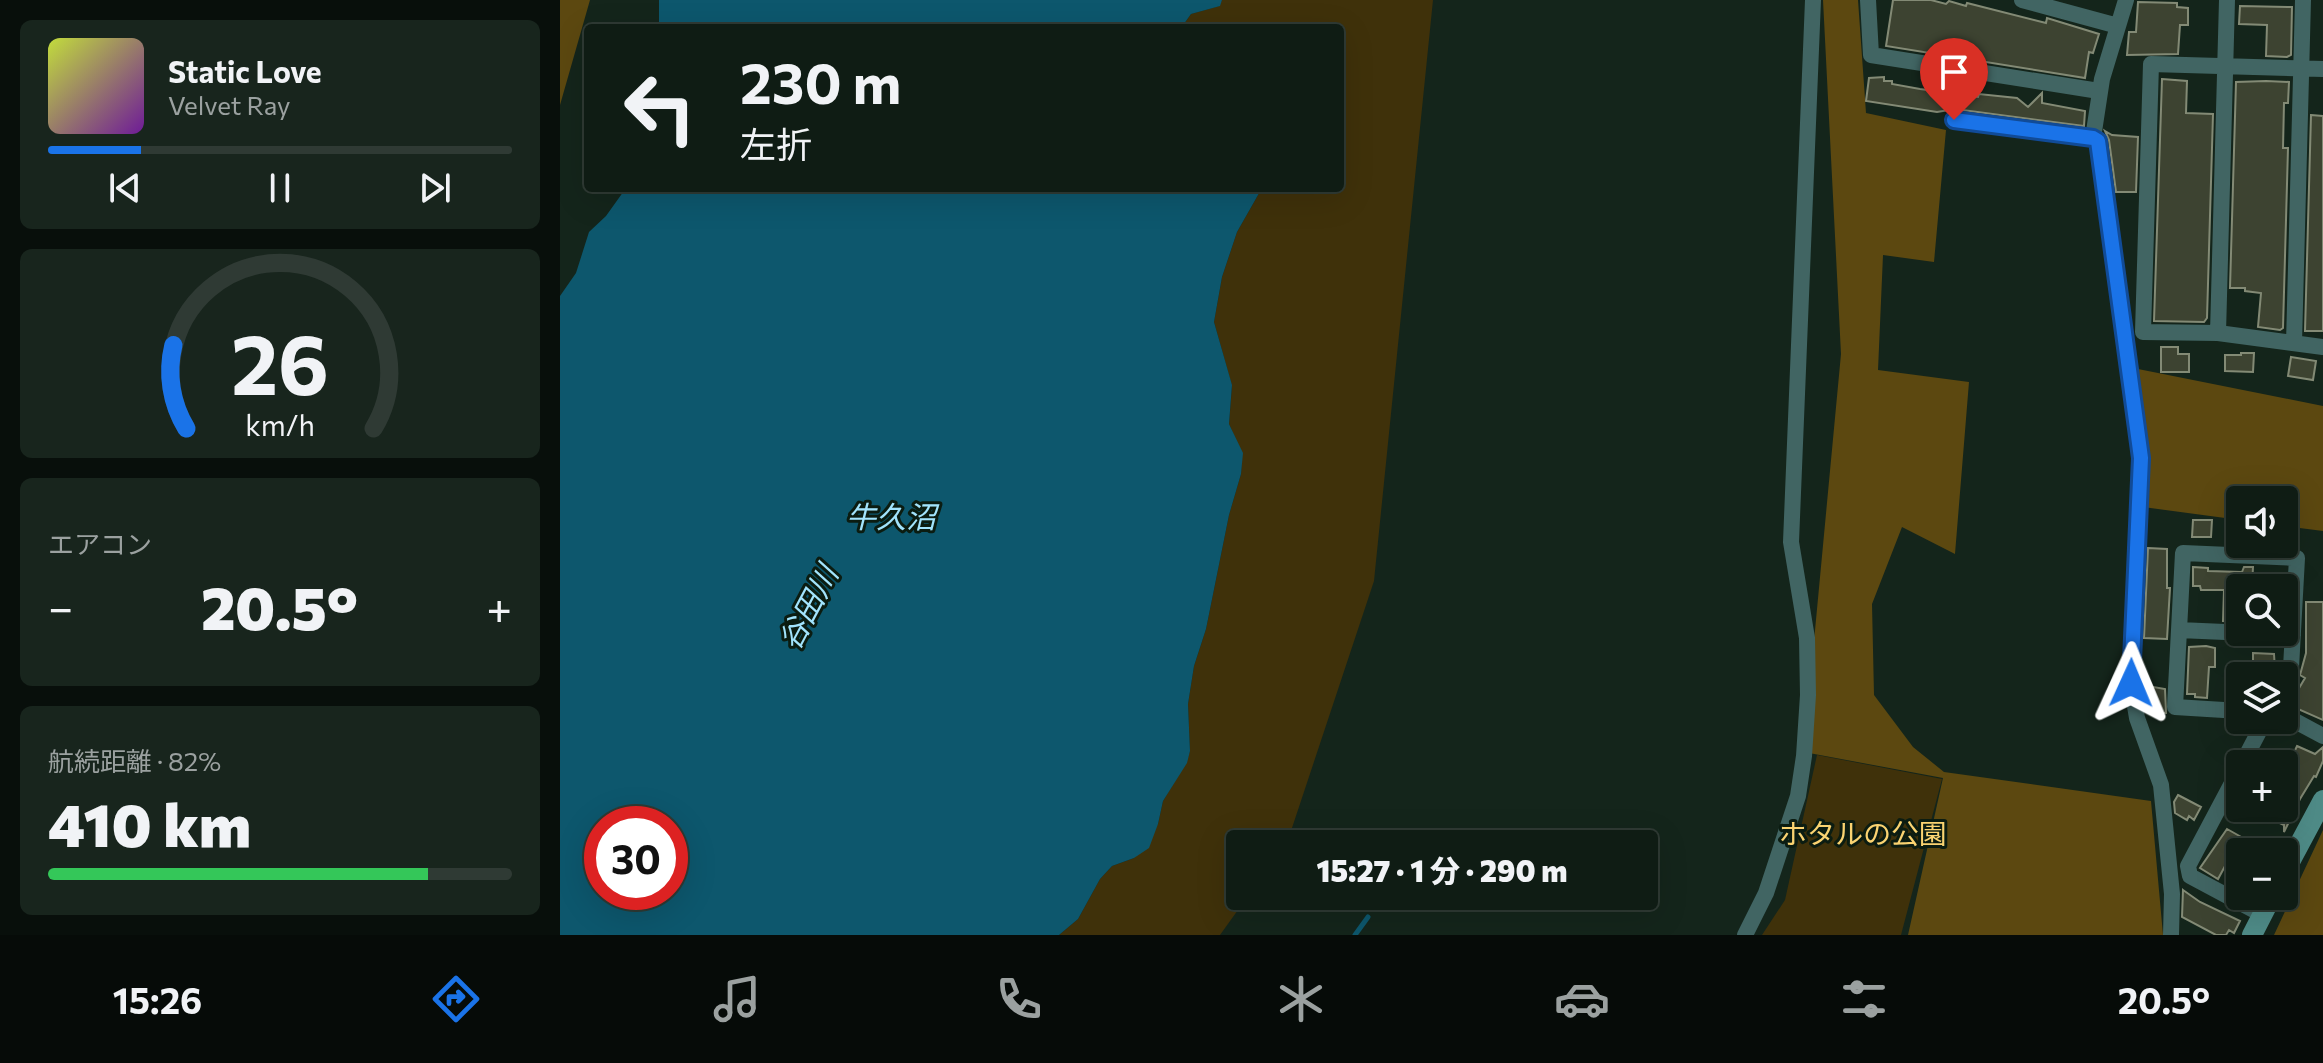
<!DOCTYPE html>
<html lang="ja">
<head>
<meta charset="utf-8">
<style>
	:root { --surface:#0f1c14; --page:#18251d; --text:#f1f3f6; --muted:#9ba1a0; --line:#2f3a34; --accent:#1a73e8 }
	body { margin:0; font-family:Commissioner,"Noto Sans JP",sans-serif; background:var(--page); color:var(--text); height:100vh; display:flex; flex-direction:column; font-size:30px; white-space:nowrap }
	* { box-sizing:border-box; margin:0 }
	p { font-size:26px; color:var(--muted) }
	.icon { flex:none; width:44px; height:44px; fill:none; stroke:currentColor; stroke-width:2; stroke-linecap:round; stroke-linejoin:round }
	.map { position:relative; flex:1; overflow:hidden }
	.panel { display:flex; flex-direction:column; gap:20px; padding:20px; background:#080f0b; width:560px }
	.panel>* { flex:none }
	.guide { position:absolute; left:24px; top:24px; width:760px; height:168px; border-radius:8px; box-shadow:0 8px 32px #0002,0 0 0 2px var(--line); background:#0f1c14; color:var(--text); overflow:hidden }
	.fabs { position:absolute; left:1666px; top:486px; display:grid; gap:16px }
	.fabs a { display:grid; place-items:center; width:72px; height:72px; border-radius:8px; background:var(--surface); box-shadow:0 8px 32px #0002,0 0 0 2px var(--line); font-size:40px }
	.speed { position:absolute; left:24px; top:806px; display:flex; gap:16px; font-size:40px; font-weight:700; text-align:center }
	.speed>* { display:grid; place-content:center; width:104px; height:104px; border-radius:50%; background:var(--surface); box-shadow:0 8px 32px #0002,0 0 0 2px var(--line); line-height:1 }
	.speed .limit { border:12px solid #d22; background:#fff; color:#111 }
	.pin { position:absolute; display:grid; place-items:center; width:68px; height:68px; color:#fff; margin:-82px -34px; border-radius:50% 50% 50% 0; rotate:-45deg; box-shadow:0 0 8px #0007 }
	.pin .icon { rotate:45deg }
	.me { position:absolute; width:88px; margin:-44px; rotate:1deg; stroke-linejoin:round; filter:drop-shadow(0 0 6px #0008) }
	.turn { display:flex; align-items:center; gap:28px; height:168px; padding:0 24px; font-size:36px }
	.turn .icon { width:104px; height:104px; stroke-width:2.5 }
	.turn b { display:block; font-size:56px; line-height:68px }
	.big { font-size:60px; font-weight:800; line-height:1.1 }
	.panel .card { flex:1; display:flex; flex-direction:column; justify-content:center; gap:12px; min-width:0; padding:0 28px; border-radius:12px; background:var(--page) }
	.panel .dial { align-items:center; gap:0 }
	.dial svg { height:208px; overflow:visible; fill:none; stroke:var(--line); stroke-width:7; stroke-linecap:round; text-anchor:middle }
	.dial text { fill:var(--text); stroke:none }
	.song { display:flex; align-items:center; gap:24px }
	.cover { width:96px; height:96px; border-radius:12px; background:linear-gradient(135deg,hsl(70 70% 55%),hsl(280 70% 35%)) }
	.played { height:8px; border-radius:4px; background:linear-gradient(90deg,var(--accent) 20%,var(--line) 20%) }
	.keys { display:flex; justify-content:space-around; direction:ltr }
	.heat { display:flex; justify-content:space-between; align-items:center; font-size:44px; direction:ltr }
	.charge { height:12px; border-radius:6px; background:linear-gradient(90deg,#34c759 82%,var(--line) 0) }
	.trip { position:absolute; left:666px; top:830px; width:432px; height:80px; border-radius:8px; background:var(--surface); box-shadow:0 8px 32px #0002,0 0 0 2px var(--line); font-weight:800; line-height:80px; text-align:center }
	.dock { display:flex; height:128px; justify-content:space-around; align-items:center; background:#060b08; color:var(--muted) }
	.dock .icon { width:56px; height:56px }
	.dock .on { color:var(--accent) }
	.dock b { font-size:36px; color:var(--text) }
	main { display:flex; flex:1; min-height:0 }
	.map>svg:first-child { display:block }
	.green { fill:#3f310a }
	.forest { fill:#5c4810 }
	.water { fill:#0d576d; fill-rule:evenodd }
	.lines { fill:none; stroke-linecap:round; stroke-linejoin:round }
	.stream { stroke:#0d576d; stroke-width:5 }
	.building { fill:#3d4331; stroke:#838a75; stroke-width:2 }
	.street { stroke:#416563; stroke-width:16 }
	.secondary { stroke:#4f8c88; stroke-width:20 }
	.route-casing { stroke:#114b97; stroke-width:20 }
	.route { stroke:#1a73e8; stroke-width:14 }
	.labels { text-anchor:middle; stroke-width:6; stroke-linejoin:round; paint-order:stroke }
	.park-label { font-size:28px; fill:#fad371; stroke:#0b1c11 }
	.water-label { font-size:30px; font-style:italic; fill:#a2e4fd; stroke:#0b1c11 }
</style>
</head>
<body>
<main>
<section class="panel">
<div class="card">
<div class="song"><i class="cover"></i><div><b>Static Love</b><p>Velvet Ray</p></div></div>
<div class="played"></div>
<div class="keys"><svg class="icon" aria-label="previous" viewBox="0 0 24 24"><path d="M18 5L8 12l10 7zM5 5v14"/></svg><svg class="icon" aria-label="pause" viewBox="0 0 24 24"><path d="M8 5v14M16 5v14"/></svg><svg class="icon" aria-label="next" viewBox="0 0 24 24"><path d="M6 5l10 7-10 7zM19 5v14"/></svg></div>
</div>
<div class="card dial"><svg viewBox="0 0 100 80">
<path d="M14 69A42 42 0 1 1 86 69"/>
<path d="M14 69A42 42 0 0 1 9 37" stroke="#1a73e8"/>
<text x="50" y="56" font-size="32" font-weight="700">26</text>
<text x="50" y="72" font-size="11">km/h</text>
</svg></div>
<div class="card"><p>エアコン</p>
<div class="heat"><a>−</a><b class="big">20.5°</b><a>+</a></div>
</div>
<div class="card"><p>航続距離 · 82%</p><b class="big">410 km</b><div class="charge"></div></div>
</section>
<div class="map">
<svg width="1763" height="935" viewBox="0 0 1763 935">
	<rect width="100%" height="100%" fill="#14251b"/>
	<path class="green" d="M 662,0 L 873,0 L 814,581 L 727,843 L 680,844 L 680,896 L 688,896 L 660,935 L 499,935 L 518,919 L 540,879 L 552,866 L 574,858 L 598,824 L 603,801 L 626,763 L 630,751 L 628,704 L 634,666 L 646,629 L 669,515 L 681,474 L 682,453 L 669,424 L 672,386 L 654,322 L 662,277 L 677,232 L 702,188 L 780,188 L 780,28 L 621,28 L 631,14 L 659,6 Z
		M 1257,755 L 1382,779 L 1341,935 L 1202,935 L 1225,900 Z"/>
	<path class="forest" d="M 0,0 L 30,0 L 0,105 Z
		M 1263,0 L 1298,0 L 1306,113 L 1386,130 L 1374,262 L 1323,255 L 1318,370 L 1409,382 L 1395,554 L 1342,527 L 1312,604 L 1314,695 L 1353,747 L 1384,772 L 1591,801 L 1603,935 L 1348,935 L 1383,778 L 1249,753 L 1254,641 L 1281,354 Z
		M 1573,368 L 1763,406 L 1763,531 L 1724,526 L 1724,500 L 1680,500 L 1680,520 L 1583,507 Z
		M 1763,830 L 1763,935 L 1714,935 Z"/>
	<path class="water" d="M 99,0 L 662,0 L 660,6 L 631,14 L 621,28 L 99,28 Z
		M 66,188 L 702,188 L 677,232 L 662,277 L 654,322 L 672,385 L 669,424 L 683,453 L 681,474 L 669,515 L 646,629 L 634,666 L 628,704 L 630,751 L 627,763 L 603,801 L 598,824 L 589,848 L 574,858 L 552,866 L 540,879 L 518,919 L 499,935 L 0,935 L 0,296 L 16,273 L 29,232 L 46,216 ZM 42,824 L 110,824 L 110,892 L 42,892 Z"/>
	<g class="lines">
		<path class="stream" d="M 795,935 L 808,917"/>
	</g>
	<path class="building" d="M 1333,0 L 1371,0 L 1386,4 L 1389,1 L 1406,6 L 1407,3 L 1486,23 L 1487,18 L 1539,34 L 1533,53 L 1529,52 L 1525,78 L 1326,46 Z
		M 1578,2 L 1617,3 L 1617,7 L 1628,8 L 1628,25 L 1620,25 L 1618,54 L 1567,55 L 1569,32 L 1576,32 Z
		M 1680,6 L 1732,7 L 1731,55 L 1727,57 L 1706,56 L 1707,25 L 1679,24 Z
		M 1324,77 L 1324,81 L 1332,81 L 1332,84 L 1360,89 L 1418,97 L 1419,94 L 1457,98 L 1468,107 L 1482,93 L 1482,103 L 1525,111 L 1524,126 L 1395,109 L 1377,112 L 1306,101 L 1309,78 Z
		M 1602,79 L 1627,81 L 1626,113 L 1653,114 L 1647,318 L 1644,322 L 1594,321 Z
		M 1706,81 L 1729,82 L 1728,103 L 1724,103 L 1723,148 L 1728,148 L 1723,328 L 1720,330 L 1698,327 L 1701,293 L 1685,291 L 1685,288 L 1670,288 L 1676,82 Z
		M 1751,115 L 1763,116 L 1763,331 L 1745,331 Z
		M 1545,131 L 1552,135 L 1578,137 L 1576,192 L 1556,192 L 1549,140 Z
		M 1601,347 L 1618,347 L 1618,354 L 1629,354 L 1629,372 L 1601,372 Z
		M 1681,353 L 1694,353 L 1693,372 L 1665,371 L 1665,355 L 1681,355 Z
		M 1731,357 L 1756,361 L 1753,380 L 1728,376 Z
		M 1633,520 L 1652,520 L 1651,537 L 1632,537 Z
		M 1588,548 L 1607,549 L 1607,588 L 1610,588 L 1607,639 L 1584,638 Z
		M 1633,567 L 1648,568 L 1648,571 L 1682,572 L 1684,567 L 1693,567 L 1692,588 L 1680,588 L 1680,622 L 1663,621 L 1664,590 L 1641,590 L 1640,586 L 1633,586 Z
		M 1746,602 L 1763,602 L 1763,720 L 1729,705 L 1745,678 L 1740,675 L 1746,653 Z
		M 1646,646 L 1655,648 L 1655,667 L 1649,667 L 1647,698 L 1635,697 L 1635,694 L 1627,694 L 1629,647 Z
		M 1693,653 L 1714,654 L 1715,670 L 1693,670 Z
		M 1582,685 L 1605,689 L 1606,713 L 1587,712 Z
		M 1737,746 L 1755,754 L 1763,747 L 1763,761 L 1756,777 L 1754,776 L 1740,799 L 1724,832 L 1724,825 L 1688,808 L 1724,808 L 1724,774 Z
		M 1618,795 L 1641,807 L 1634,820 L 1629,816 L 1627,820 L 1615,813 L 1614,802 Z
		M 1667,829 L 1708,852 L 1680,852 L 1680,863 L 1670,857 L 1658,879 L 1640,868 Z
		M 1623,890 L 1640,902 L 1680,921 L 1674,933 L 1669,930 L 1666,935 L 1656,935 L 1622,917 Z"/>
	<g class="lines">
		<path class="street" d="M 1308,0 L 1311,55 L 1539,91
			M 1462,0 L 1558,26
			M 1566,0 L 1542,79 L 1533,138 L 1538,141 L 1581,458 L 1571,683 L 1577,718 L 1601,785 L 1612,894 L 1611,935
			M 1763,69 L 1591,64 L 1583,332 L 1658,333 L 1763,347
			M 1394,120 L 1533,138
			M 1658,333 L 1667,0
			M 1734,343 L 1743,0
			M 1619,630 L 1733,635
			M 1680,711 L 1615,707 L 1623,553 L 1737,558 L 1731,668 L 1724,682
			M 1724,715 L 1763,736
			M 1682,764 L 1705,720
			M 1680,768 L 1628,866 L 1630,876 L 1703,915
			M 1185,935 L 1206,893 L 1238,796 L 1244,756 L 1248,695 L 1247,638 L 1231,542 L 1253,0"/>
		<path class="secondary" d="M 1724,873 L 1763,800
			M 1692,935 L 1712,896"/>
	</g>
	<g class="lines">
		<defs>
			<path id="route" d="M 1394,120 L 1533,138 L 1538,141 L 1581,458 L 1571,683"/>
		</defs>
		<use href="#route" class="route-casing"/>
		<use href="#route" class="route"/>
	</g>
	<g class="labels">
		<g class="park-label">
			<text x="1303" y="844">ホタルの公園</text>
		</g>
		<g class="water-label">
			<text x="331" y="528">牛久沼</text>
			<text transform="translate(249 608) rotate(-62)" y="10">谷田川</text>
		</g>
	</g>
</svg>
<div class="fabs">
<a><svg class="icon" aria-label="sound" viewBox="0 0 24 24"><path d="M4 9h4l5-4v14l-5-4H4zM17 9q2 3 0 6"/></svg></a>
<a><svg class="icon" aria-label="search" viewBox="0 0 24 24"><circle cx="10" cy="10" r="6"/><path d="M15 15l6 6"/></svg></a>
<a><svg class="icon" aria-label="layers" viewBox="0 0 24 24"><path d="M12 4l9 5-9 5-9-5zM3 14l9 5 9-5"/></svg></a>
<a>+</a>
<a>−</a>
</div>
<div class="speed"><div class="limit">30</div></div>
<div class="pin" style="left:1394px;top:120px;background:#d93025"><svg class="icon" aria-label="arrive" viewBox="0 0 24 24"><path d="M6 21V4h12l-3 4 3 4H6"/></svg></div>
<svg class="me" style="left:1571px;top:683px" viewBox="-20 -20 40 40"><path d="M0-17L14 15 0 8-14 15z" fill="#1a73e8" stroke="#fff" stroke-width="4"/></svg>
<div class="trip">15:27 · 1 分 · 290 m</div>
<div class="guide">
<div class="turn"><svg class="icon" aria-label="left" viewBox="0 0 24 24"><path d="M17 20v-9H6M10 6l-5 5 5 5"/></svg><div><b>230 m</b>左折</div></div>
</div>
</div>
</main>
<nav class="dock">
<b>15:26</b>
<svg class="icon on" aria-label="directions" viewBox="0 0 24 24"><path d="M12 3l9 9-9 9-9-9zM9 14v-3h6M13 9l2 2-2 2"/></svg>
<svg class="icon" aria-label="music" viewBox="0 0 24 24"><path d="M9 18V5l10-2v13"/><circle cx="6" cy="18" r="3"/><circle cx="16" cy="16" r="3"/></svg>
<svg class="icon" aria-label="phone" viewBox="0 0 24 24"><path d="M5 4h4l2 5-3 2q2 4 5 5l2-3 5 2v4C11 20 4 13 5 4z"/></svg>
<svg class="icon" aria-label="climate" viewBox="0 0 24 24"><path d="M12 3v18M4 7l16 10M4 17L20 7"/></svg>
<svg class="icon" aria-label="car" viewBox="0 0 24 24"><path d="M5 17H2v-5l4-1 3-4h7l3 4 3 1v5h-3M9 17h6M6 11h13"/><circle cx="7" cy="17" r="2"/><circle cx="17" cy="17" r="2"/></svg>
<svg class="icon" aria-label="filters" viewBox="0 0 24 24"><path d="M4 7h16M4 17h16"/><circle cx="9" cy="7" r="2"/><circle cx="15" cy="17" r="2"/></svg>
<b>20.5°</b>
</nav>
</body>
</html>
